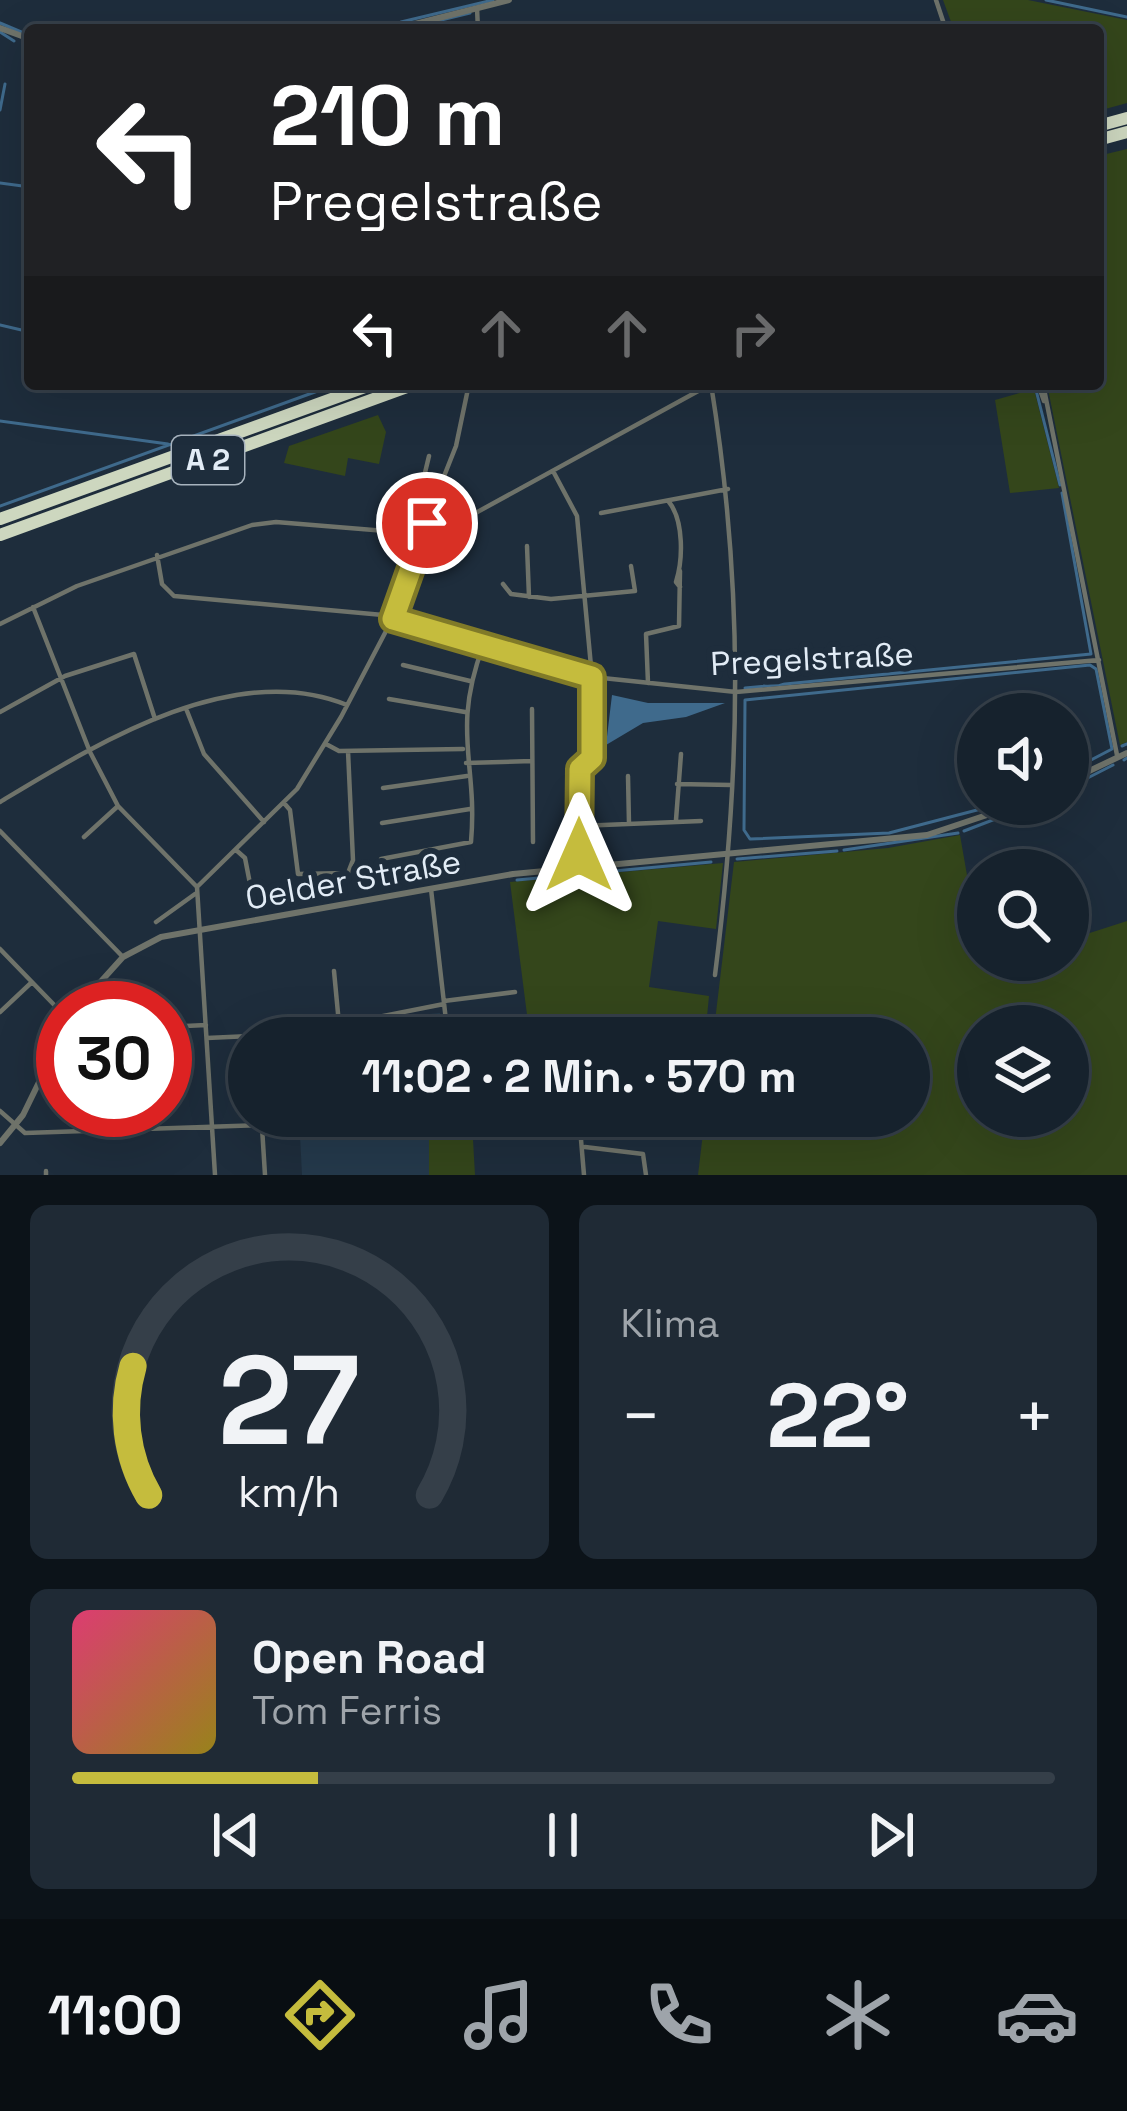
<!DOCTYPE html>
<html lang="de">
<head>
<meta charset="utf-8">
<style>
	:root { --surface:#16222d; --page:#1f2a35; --text:#f1f3f6; --muted:#9ea4aa; --line:#353f49; --accent:#c5bc3d }
	body { margin:0; font-family:"Space Grotesk",sans-serif; background:var(--page); color:var(--text); height:100vh; display:flex; flex-direction:column; font-size:45px; white-space:nowrap }
	* { box-sizing:border-box; margin:0 }
	p { font-size:39px; color:var(--muted) }
	.icon { flex:none; width:66px; height:66px; fill:none; stroke:currentColor; stroke-width:2; stroke-linecap:round; stroke-linejoin:round }
	.map { position:relative; height:1175px; overflow:hidden }
	.panel { display:flex; flex-direction:column; gap:30px; padding:30px; background:#0c1319; flex:1 }
	.panel>* { flex:none }
	.top-card { position:absolute; left:24px; top:24px; width:1080px; height:366px; border-radius:12px; box-shadow:0 12px 48px #0002,0 0 0 3px var(--line); background:#202124; color:#fff; overflow:hidden }
	.tools { position:absolute; left:957px; top:693px; display:grid; gap:24px }
	.tools a { display:grid; place-items:center; width:132px; height:132px; border-radius:50%; background:var(--surface); box-shadow:0 12px 48px #0002,0 0 0 3px var(--line); font-size:60px }
	.speed { position:absolute; left:36px; top:981px; display:flex; gap:24px; font-size:60px; font-weight:700; text-align:center }
	.speed>* { display:grid; place-content:center; width:156px; height:156px; border-radius:50%; background:var(--surface); box-shadow:0 12px 48px #0002,0 0 0 3px var(--line); line-height:1 }
	.speed .limit { border:18px solid #d22; background:#fff; color:#111 }
	.pin { position:absolute; display:grid; place-items:center; width:102px; height:102px; color:#fff; margin:-51px; border:6px solid #fff; border-radius:50%; box-shadow:0 3px 12px #0007 }
	.me { position:absolute; width:132px; margin:-66px; rotate:0deg; stroke-linejoin:round; filter:drop-shadow(0 0 9px #0008) }
	.turn { display:flex; align-items:center; gap:42px; height:252px; padding:0 48px; font-size:54px }
	.turn .icon { width:156px; height:156px; stroke-width:2.5 }
	.turn b { display:block; font-size:84px; line-height:102px }
	.lanes { display:flex; align-items:center; height:114px; padding:0 48px; background:#0003; justify-content:center; gap:60px; direction:ltr }
	.lanes .off { opacity:.35 }
	.big { font-size:90px; font-weight:700; line-height:1.1 }
	.panel .tile { flex:1; display:flex; flex-direction:column; justify-content:center; gap:18px; min-width:0; padding:0 42px; border-radius:18px; background:var(--page) }
	.panel .dial { align-items:center; gap:0 }
	.dial svg { height:312px; overflow:visible; fill:none; stroke:var(--line); stroke-width:7; stroke-linecap:round; text-anchor:middle }
	.dial text { fill:var(--text); stroke:none }
	.song { display:flex; align-items:center; gap:36px }
	.cover { width:144px; height:144px; border-radius:18px; background:linear-gradient(135deg,hsl(340 70% 55%),hsl(50 70% 35%)) }
	.played { height:12px; border-radius:6px; background:linear-gradient(90deg,var(--accent) 25%,var(--line) 25%) }
	.keys { display:flex; justify-content:space-around; direction:ltr }
	.heat { display:flex; justify-content:space-between; align-items:center; font-size:66px; direction:ltr }
	.panel .tiles { flex:1; display:grid; gap:30px; grid-template-columns:1fr 1fr }
	.tile:last-child { grid-column:span 2 }
	.trip { position:absolute; left:228px; top:1017px; width:702px; height:120px; border-radius:60px; background:var(--surface); box-shadow:0 12px 48px #0002,0 0 0 3px var(--line); font-weight:700; line-height:120px; text-align:center }
	.tabs { display:flex; height:192px; justify-content:space-around; align-items:center; background:#090e12; color:var(--muted) }
	.tabs .icon { width:84px; height:84px }
	.tabs .active { color:var(--accent) }
	.tabs b { font-size:54px; color:var(--text) }
	.map>svg:first-child { display:block }
	.built { fill:#24394b }
	.green { fill:#34461b; fill-rule:evenodd }
	.water { fill:#3f6a8c }
	.lines { fill:none; stroke-linecap:round; stroke-linejoin:round }
	.stream { stroke:#3f6a8c; stroke-width:3 }
	.minor { stroke:#6f736a; stroke-width:4.5 }
	.tertiary { stroke:#6f736a; stroke-width:6 }
	.motorway { stroke:#cdd7bf; stroke-width:12 }
	.route-casing { stroke:#807a28; stroke-width:30 }
	.route { stroke:#c5bc3d; stroke-width:21 }
	.labels { text-anchor:middle; stroke-width:12; stroke-linejoin:round; paint-order:stroke }
	.shield { fill:#1e2d3c; stroke:#a7b3be; stroke-width:3 }
	.shield-label { font-size:30px; font-weight:bold; fill:#e2ecf6 }
	.street-label { font-size:33px; fill:#e2ecf6; stroke:#1e2d3c }
</style>
</head>
<body>
<div class="map">
<svg width="1127" height="1175" viewBox="0 0 1127 1175">
	<rect width="100%" height="100%" fill="#1e2d3c"/>
	<path class="built" d="M 440,1013 L 443,1038 L 297,1038 L 376,1019 Z
		M 299,1116 L 452,1116 L 452,1117 L 430,1122 L 429,1175 L 302,1175 Z"/>
	<path class="green" d="M 943,0 L 1028,0 L 1127,20 L 1127,103 L 1098,111 L 1098,30 L 954,30 Z
		M 1127,149 L 1127,742 L 1120,745 L 1047,384 L 1098,384 L 1098,156 Z
		M 1034,389 L 1059,488 L 1010,493 L 995,400 Z
		M 378,415 L 386,432 L 379,464 L 348,458 L 345,476 L 284,463 L 289,446 Z
		M 960,835 L 983,967 L 1006,960 L 1068,960 L 1068,940 L 1127,921 L 1127,1175 L 698,1175 L 705,1116 L 909,1116 L 909,1038 L 713,1038 L 734,862 L 888,848 ZM 978,1026 L 1068,1026 L 1068,1116 L 978,1116 Z
		M 723,863 L 716,929 L 658,921 L 649,987 L 709,996 L 705,1038 L 530,1038 L 510,882 Z
		M 449,1122 L 472,1122 L 475,1175 L 429,1175 L 429,1127 Z"/>
	<path class="water" d="M 612,695 L 648,703 L 725,703 L 686,717 L 643,723 L 606,745 Z"/>
	<g class="lines">
		<path class="stream" d="M 1046,0 L 1127,17
			M 401,22 L 493,0
			M 0,23 L 26,34
			M 307,26 L 374,24
			M 400,30 L 470,13
			M 0,32 L 14,41
			M 25,43 L 30,44
			M 0,110 L 5,84
			M 0,183 L 30,187
			M 0,325 L 30,332
			M 1036,390 L 1060,485
			M 0,421 L 168,444
			M 0,506 L 337,384
			M 745,688 L 1091,654 L 1062,493
			M 1122,746 L 1127,744
			M 1124,760 L 1127,758
			M 1068,788 L 1113,765
			M 1000,804 L 889,833 L 750,839 L 744,830 L 745,700 L 1090,665 L 1096,669 L 1112,749 L 1068,772
			M 964,831 L 1035,804
			M 844,850 L 958,833
			M 737,859 L 837,851
			M 517,880 L 711,862"/>
		<path class="minor" d="M 936,0 L 946,30
			M 477,8 L 478,30
			M 1038,384 L 1044,401
			M 1043,384 L 1117,755
			M 553,471 L 577,516 L 592,677 L 592,757 L 580,769 L 579,855
			M 424,478 L 420,515 L 427,522
			M 669,502 C 684,521 683,560 676,582 L 680,587
			M 601,513 L 728,489
			M 425,526 L 450,527 L 711,384 C 744,589 741,769 715,975
			M 527,546 L 529,597
			M 157,555 L 162,584 L 174,596 L 383,615 L 574,675 L 736,692 L 1099,660
			M 410,562 L 405,556 L 429,456
			M 503,584 L 511,594 L 551,599 L 635,591 L 631,566
			M 33,607 L 90,752 L 118,806 L 197,887
			M 0,624 L 77,586 L 252,525 L 276,522 L 410,533
			M 403,665 L 470,681
			M 648,683 L 646,634 L 679,626 L 680,571
			M 389,699 L 465,712
			M 532,709 L 533,842
			M 187,711 L 204,754 L 264,822
			M 0,712 L 65,676 L 134,654 L 155,719
			M 326,744 L 339,751 L 463,749
			M 466,763 L 532,761
			M 628,776 L 629,824
			M 677,784 L 731,785
			M 383,788 L 467,776
			M 0,802 C 95,745 233,658 347,705
			M 284,803 L 290,810 L 298,874 L 348,873 L 353,860 L 348,751
			M 676,820 L 681,754
			M 382,823 L 470,809
			M 579,826 L 701,821
			M 0,831 L 123,957
			M 84,837 L 118,806
			M 236,850 L 245,858 L 252,894
			M 381,859 L 471,842 C 478,763 451,732 483,646
			M 431,889 L 448,1038
			M 156,922 L 195,894
			M 0,949 L 63,1014
			M 334,971 L 339,1024
			M 444,1001 L 515,992
			M 0,1012 L 32,982
			M 165,1027 L 206,1025
			M 207,1038 L 292,1034 L 444,1004
			M 100,1110 L 101,1130
			M 0,1111 L 25,1133 L 293,1124 L 295,1116
			M 458,1116 L 506,1116
			M 579,1116 L 584,1175
			M 262,1127 L 265,1175
			M 585,1147 L 643,1154 L 646,1175
			M 46,1171 L 46,1175
			M 215,1175 L 197,887 L 297,789 L 341,717 L 396,612 L 410,562 L 456,446 L 469,384"/>
		<path class="tertiary" d="M 0,28 L 30,39
			M 320,30 L 415,24 L 509,0
			M 1068,781 L 1127,753
			M 77,1008 L 123,957 L 161,937 L 513,874 L 927,835 L 1020,804
			M 0,1143 L 23,1115 L 63,1033"/>
		<path class="motorway" d="M 1098,126 L 1127,118
			M 1098,140 L 1127,132
			M 0,519 L 373,384
			M 0,535 L 415,384"/>
	</g>
	<g class="lines">
		<defs>
			<path id="route" d="M 427,523 L 393,619 L 592,677 L 592,758 L 580,769 L 579,855"/>
		</defs>
		<use href="#route" class="route-casing"/>
		<use href="#route" class="route"/>
	</g>
	<g class="labels">
		<rect class="shield" x="172" y="436" width="72" height="48" rx="9"/>
		<g class="shield-label">
			<text x="208" y="470">A 2</text>
		</g>
		<g class="street-label">
			<text transform="translate(812 658) rotate(-3)" y="12">Pregelstraße</text>
			<text transform="translate(353 879) rotate(-10)" y="12">Oelder Straße</text>
		</g>
	</g>
</svg>
<div class="tools">
<a><svg class="icon" aria-label="sound" viewBox="0 0 24 24"><path d="M4 9h4l5-4v14l-5-4H4zM17 9q2 3 0 6"/></svg></a>
<a><svg class="icon" aria-label="search" viewBox="0 0 24 24"><circle cx="10" cy="10" r="6"/><path d="M15 15l6 6"/></svg></a>
<a><svg class="icon" aria-label="layers" viewBox="0 0 24 24"><path d="M12 4l9 5-9 5-9-5zM3 14l9 5 9-5"/></svg></a>
</div>
<div class="speed"><div class="limit">30</div></div>
<div class="pin" style="left:427px;top:523px;background:#d93025"><svg class="icon" aria-label="arrive" viewBox="0 0 24 24"><path d="M6 21V4h12l-3 4 3 4H6"/></svg></div>
<svg class="me" style="left:579px;top:855px" viewBox="-20 -20 40 40"><path d="M0-17L14 15 0 8-14 15z" fill="#c5bc3d" stroke="#fff" stroke-width="4"/></svg>
<div class="trip">11:02 · 2 Min. · 570 m</div>
<div class="top-card">
<div class="turn"><svg class="icon" aria-label="left" viewBox="0 0 24 24"><path d="M17 20v-9H6M10 6l-5 5 5 5"/></svg><div><b>210 m</b>Pregelstraße</div></div>
<div class="lanes"><svg class="icon" aria-label="left" viewBox="0 0 24 24"><path d="M17 20v-9H6M10 6l-5 5 5 5"/></svg><svg class="icon off" aria-label="ahead" viewBox="0 0 24 24"><path d="M12 20V5M6 11l6-6 6 6"/></svg><svg class="icon off" aria-label="ahead" viewBox="0 0 24 24"><path d="M12 20V5M6 11l6-6 6 6"/></svg><svg class="icon off" aria-label="right" viewBox="0 0 24 24"><path d="M7 20v-9h11M14 6l5 5-5 5"/></svg></div>
</div>
</div>
<section class="panel">
<div class="tiles">
<div class="tile dial"><svg viewBox="0 0 100 80">
<path d="M14 69A42 42 0 1 1 86 69"/>
<path d="M14 69A42 42 0 0 1 10 36" stroke="#c5bc3d"/>
<text x="50" y="56" font-size="32" font-weight="700">27</text>
<text x="50" y="72" font-size="11">km/h</text>
</svg></div>
<div class="tile"><p>Klima</p>
<div class="heat"><a>−</a><b class="big">22°</b><a>+</a></div>
</div>
<div class="tile">
<div class="song"><i class="cover"></i><div><b>Open Road</b><p>Tom Ferris</p></div></div>
<div class="played"></div>
<div class="keys"><svg class="icon" aria-label="previous" viewBox="0 0 24 24"><path d="M18 5L8 12l10 7zM5 5v14"/></svg><svg class="icon" aria-label="pause" viewBox="0 0 24 24"><path d="M8 5v14M16 5v14"/></svg><svg class="icon" aria-label="next" viewBox="0 0 24 24"><path d="M6 5l10 7-10 7zM19 5v14"/></svg></div>
</div>
</div>
</section>
<nav class="tabs">
<b>11:00</b>
<svg class="icon active" aria-label="directions" viewBox="0 0 24 24"><path d="M12 3l9 9-9 9-9-9zM9 14v-3h6M13 9l2 2-2 2"/></svg>
<svg class="icon" aria-label="music" viewBox="0 0 24 24"><path d="M9 18V5l10-2v13"/><circle cx="6" cy="18" r="3"/><circle cx="16" cy="16" r="3"/></svg>
<svg class="icon" aria-label="phone" viewBox="0 0 24 24"><path d="M5 4h4l2 5-3 2q2 4 5 5l2-3 5 2v4C11 20 4 13 5 4z"/></svg>
<svg class="icon" aria-label="climate" viewBox="0 0 24 24"><path d="M12 3v18M4 7l16 10M4 17L20 7"/></svg>
<svg class="icon" aria-label="car" viewBox="0 0 24 24"><path d="M5 17H2v-5l4-1 3-4h7l3 4 3 1v5h-3M9 17h6M6 11h13"/><circle cx="7" cy="17" r="2"/><circle cx="17" cy="17" r="2"/></svg>
</nav>
</body>
</html>
